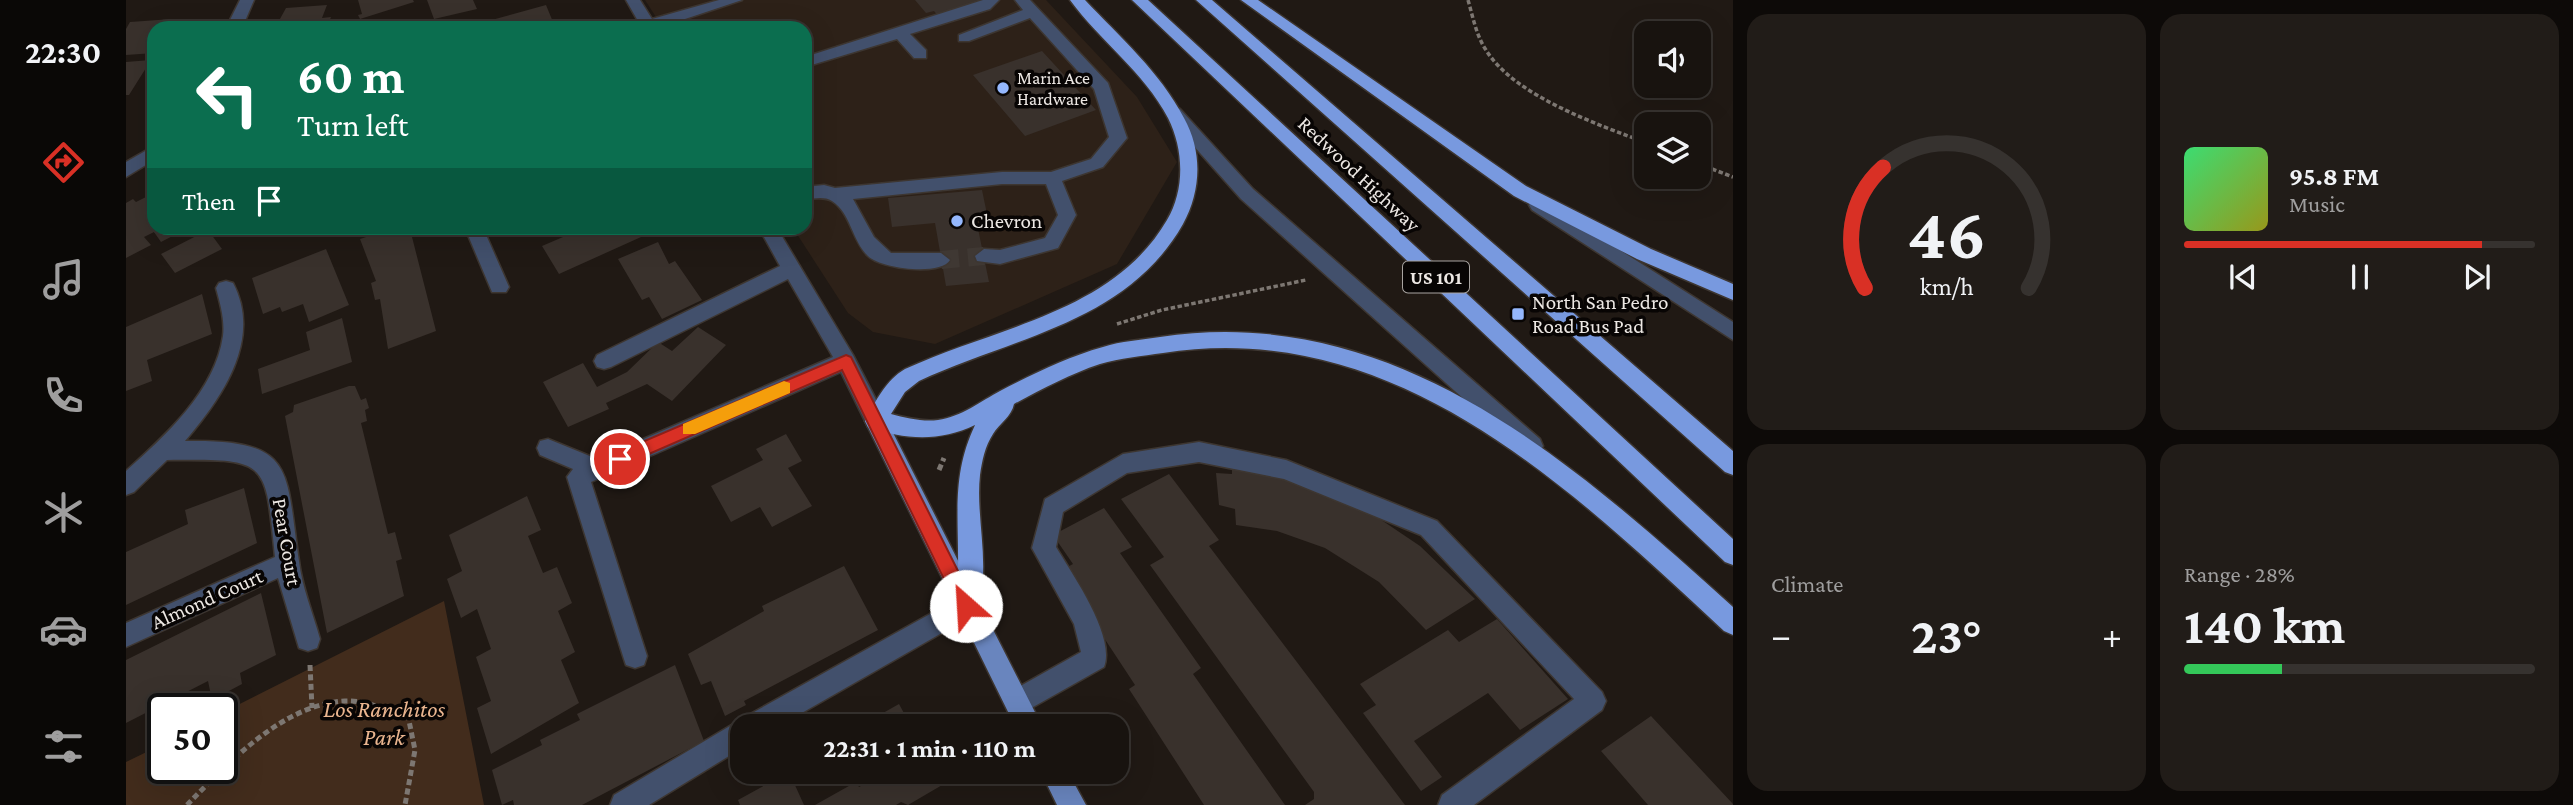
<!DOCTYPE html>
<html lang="en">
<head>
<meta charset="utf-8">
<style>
	:root { --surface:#18130f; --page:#211c18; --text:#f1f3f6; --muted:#9f9e9e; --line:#36322f; --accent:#d93025 }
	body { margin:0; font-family:"Crimson Pro",serif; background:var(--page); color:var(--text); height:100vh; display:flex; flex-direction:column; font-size:26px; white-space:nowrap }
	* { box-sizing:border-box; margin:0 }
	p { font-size:23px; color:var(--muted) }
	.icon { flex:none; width:38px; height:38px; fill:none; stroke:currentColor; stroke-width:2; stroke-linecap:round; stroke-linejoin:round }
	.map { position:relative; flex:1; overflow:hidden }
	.sheet { display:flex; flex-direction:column; gap:14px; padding:14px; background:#0d0a08; width:840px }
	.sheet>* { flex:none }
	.guide { position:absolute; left:21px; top:21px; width:665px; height:214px; border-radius:21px; box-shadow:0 7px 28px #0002,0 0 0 2px var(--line); background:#0b6e4f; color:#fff; overflow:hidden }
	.controls { position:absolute; left:1508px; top:21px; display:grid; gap:14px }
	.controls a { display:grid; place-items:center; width:77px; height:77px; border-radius:14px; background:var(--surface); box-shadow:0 7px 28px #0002,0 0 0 2px var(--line); font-size:35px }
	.speed { position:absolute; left:21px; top:693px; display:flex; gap:14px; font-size:35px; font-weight:700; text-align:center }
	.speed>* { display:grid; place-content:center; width:91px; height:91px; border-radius:50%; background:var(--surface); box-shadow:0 7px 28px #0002,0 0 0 2px var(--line); line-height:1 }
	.speed .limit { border:4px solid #111; border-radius:10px; background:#fff; color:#111 }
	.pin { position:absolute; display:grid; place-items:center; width:60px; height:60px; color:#fff; margin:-30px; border:4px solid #fff; border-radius:50%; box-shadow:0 2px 7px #0007 }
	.me { position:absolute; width:77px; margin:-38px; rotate:334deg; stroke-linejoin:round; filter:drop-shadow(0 0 5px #0008) }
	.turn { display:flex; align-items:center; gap:24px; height:147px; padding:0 35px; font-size:32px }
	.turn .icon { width:91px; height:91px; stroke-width:2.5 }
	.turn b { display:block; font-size:49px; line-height:60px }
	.then { display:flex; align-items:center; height:66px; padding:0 35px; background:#0003; gap:14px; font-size:26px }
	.big { font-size:52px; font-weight:700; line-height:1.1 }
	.sheet .tile { flex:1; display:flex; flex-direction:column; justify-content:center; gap:10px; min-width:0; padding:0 24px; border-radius:21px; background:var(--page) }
	.sheet .dial { align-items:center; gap:0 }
	.dial svg { height:182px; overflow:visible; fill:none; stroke:var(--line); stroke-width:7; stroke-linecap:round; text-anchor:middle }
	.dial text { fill:var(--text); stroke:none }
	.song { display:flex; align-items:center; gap:21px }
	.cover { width:84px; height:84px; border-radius:10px; background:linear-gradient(135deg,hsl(140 70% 55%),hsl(60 70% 35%)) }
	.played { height:7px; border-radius:4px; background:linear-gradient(90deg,var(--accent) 85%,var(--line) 85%) }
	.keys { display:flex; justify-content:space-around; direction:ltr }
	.heat { display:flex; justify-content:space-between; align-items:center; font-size:38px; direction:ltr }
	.charge { height:10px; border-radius:5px; background:linear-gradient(90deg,#34c759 28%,var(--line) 0) }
	.sheet .tiles { flex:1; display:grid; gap:14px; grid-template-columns:repeat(2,1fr) }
	.trip { position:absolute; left:604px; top:714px; width:399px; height:70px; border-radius:21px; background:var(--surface); box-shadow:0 7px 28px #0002,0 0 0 2px var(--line); font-weight:700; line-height:70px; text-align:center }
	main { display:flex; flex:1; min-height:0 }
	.menu { display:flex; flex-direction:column; width:126px; justify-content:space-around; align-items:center; background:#0a0806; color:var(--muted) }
	.menu .icon { width:49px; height:49px }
	.menu .on { color:var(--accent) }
	.menu b { font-size:32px; color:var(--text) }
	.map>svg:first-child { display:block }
	.built { fill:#2d2118 }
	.green { fill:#422c1c }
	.building { fill:#39312c }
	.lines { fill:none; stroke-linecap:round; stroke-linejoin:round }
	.minor-tunnel { stroke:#3f3833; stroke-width:18; stroke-dasharray:18 9; stroke-linecap:butt }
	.minor-casing { stroke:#3d3631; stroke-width:3 }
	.major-casing { stroke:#3d3631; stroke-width:3 }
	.highway-casing { stroke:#3d3631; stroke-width:3 }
	.path-far1 { stroke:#7d7772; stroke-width:3.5; stroke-dasharray:4.5 2.5; stroke-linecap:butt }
	.path { stroke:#7d7772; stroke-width:5; stroke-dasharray:6 3.5; stroke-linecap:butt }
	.minor { fill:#42506c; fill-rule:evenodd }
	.major { fill:#6985be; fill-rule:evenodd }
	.highway { fill:#7899df; fill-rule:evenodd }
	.route { fill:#d93025; stroke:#8d1f18; stroke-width:2 }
	.slow { fill:#f59e0b }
	.poi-dot { fill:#94b7fd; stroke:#080504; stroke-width:2.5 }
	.labels { text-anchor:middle; stroke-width:7; stroke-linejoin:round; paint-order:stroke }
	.far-poi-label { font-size:18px; fill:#ede8e4; stroke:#080504; text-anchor:start }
	.shield { fill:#080504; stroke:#a8a4a1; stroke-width:2 }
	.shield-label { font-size:19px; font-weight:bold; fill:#ede8e4 }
	.street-label { font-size:21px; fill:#ede8e4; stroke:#080504 }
	.poi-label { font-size:21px; fill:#ede8e4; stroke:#080504; text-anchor:start }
	.near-park-label { font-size:24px; font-style:italic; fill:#eab58f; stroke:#080504 }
</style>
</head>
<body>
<main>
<nav class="menu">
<b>22:30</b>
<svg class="icon on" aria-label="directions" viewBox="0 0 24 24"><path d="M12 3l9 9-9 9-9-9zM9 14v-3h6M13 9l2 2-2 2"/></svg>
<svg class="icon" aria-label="music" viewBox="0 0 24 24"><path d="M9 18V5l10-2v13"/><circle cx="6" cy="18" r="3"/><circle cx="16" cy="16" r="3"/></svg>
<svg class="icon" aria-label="phone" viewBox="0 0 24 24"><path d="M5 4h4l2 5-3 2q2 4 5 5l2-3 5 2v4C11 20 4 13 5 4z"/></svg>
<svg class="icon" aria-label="climate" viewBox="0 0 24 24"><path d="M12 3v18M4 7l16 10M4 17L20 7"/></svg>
<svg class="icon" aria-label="car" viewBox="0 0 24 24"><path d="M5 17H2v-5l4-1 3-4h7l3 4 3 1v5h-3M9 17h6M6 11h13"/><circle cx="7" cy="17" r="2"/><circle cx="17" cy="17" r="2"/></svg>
<svg class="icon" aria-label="filters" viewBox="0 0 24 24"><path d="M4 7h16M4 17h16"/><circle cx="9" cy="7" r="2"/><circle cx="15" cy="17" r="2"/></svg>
</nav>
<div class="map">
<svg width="1607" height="805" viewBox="0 0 1607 805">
	<rect width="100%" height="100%" fill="#201914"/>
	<path class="built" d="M 519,0 L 920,0 L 1011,97 L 1051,162 L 991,264 L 809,344 L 747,332 L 722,313 L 667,228 L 679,228 L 679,28 L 537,28 Z"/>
	<path class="green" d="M 318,601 L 358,805 L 0,805 L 0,762 L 37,744 L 37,768 L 96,768 L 96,713 Z"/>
	<path class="building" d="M 232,0 L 287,0 L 288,2 L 234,19 L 232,15 L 236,14 Z
		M 301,0 L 347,0 L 351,9 L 308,19 Z
		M 789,0 L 854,0 L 854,1 L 849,2 L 851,5 L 813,17 L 808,11 L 800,13 Z
		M 201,5 L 196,18 L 205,17 L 201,28 L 149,28 L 160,8 Z
		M 420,5 L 427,22 L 405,28 L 352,28 L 351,24 Z
		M 46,19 L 41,28 L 28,28 L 28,53 L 0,55 L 0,29 L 4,22 Z
		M 916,51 L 970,110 L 899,136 L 847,75 Z
		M 25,60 L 3,95 L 0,95 L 0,62 Z
		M 856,190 L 862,219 L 850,219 L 863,282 L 820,286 L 809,223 L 766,227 L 762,198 Z
		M 28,193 L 28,228 L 62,228 L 35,242 L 28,232 L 18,237 L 25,245 L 0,258 L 0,203 L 7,199 L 10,202 Z
		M 268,228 L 280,228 L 286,237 L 310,331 L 262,349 L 254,299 L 249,300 L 245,283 L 250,281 L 234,239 Z
		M 458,228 L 535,228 L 433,274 L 416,246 Z
		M 82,230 L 96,249 L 49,273 L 35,254 Z
		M 532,242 L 543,264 L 549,261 L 576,300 L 536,319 L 523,297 L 516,300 L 492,259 Z
		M 200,249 L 223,305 L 183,322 L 177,304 L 156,312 L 154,307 L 137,314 L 126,278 Z
		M 76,294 L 86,334 L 21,360 L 26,381 L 0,391 L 0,327 Z
		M 216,318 L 226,362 L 136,394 L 132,369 L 184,350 L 180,332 Z
		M 572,327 L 600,345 L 546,401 L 521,384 L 480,403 L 483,409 L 442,427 L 417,382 L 457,363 L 471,387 L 501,372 L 532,342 L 546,351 Z
		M 223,386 L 229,386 L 235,400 L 240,398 L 243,408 L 239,410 L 241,421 L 235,423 L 262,534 L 269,532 L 276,559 L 270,561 L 278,596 L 201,633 L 159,416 L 167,412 L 168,405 Z
		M 660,434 L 676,461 L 662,468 L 686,506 L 646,527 L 634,507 L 605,522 L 585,486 L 637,460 L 630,449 Z
		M 1106,469 L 1151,476 L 1242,511 L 1294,546 L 1349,599 L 1300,630 L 1253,582 L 1199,548 L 1151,531 L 1110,525 L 1109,509 L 1093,505 L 1090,473 L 1106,474 Z
		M 1043,474 L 1093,540 L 1083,546 L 1279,805 L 1179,805 L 1188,799 L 1188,792 L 1024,565 L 1038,557 L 995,499 Z
		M 118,488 L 131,543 L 0,605 L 0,552 L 62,524 L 59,510 Z
		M 401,496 L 415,530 L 402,536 L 417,573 L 431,567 L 446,603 L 432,611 L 449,652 L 435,660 L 453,703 L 365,754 L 351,708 L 365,701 L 350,657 L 365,649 L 351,609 L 335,618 L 321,579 L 336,571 L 323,535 Z
		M 978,508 L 1006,547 L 994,553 L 1075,668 L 1067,674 L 1159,805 L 1078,805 L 1003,689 L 1009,685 L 934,571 L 947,564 L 927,535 Z
		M 718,566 L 752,630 L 618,701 L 620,705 L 599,716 L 585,681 L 575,685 L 562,654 L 638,611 L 636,606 Z
		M 135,593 L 150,655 L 114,673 L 116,684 L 86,700 L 82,681 L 0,723 L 0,660 Z
		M 1371,619 L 1442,699 L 1394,730 L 1362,693 L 1288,741 L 1316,777 L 1295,791 L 1237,713 L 1250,705 L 1234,684 L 1322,630 L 1333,642 Z
		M 549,665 L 578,741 L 456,805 L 388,805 L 387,800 L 376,805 L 366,770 L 416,745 L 414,740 L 454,720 L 451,714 Z
		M 773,704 L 785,726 L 734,726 Z
		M 1525,716 L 1607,804 L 1607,805 L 1522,805 L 1475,751 Z
		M 663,772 L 678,805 L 614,805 L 612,800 Z
		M 738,772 L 818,772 L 823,781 L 782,805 L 775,802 L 770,805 L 689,805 L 730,782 L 733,787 L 746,780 Z"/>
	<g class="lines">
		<path class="minor-tunnel" d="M 815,260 L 858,256"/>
		<defs>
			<path id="minor" d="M 114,0 L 128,0 L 116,28 L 100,28 Z
				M 500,0 L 514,0 L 526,19 L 593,0 L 616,0 L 532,28 L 516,28 Z
				M 857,0 L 873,0 L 864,9 L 784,34 L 800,50 L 800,58 L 788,58 L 771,39 L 679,67 L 679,57 Z
				M 889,0 L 904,0 L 982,83 L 1001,138 L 977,167 L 936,181 L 950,215 L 932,248 L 874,264 L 851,261 L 849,256 L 858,249 L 874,250 L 919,238 L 932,215 L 920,184 L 876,184 L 727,199 L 748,237 L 765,253 L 815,253 L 824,260 C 815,276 755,269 742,256 C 726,241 725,213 706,201 C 698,196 688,199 679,199 L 679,187 L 698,185 L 709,188 L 876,172 L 925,172 L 965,159 L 983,137 L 968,89 L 904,18 L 843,41 L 833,41 L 833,35 L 897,10 Z
				M 1048,107 L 1054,109 L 1127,189 L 1414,439 L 1417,446 L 1414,453 L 1406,455 L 1398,453 L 1115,199 L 1042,117 L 1040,113 Z
				M 28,146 L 28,160 L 0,177 L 0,162 Z
				M 1412,198 L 1607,322 L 1607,340 L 1406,210 L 1403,205 L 1406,200 Z
				M 339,228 L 357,228 L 383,287 L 380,292 L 366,292 Z
				M 633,228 L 651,228 L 727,355 L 761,421 L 758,427 L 750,430 L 742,427 L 715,372 L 465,482 L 521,656 L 518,665 L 509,668 L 500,665 L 497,656 L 441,477 L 447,469 L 414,455 L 411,448 L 414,441 L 422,439 L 471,459 L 707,357 L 662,279 L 485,367 L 478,369 L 471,367 L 468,361 L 471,355 L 654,266 Z
				M 100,281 L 107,283 C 137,340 95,399 59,441 C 171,439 159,469 173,561 C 176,588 187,613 194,639 L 191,648 L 182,651 L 173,648 L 152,578 L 0,647 L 0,623 L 149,557 C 139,459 143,459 41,460 L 8,492 L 0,495 L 0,471 C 39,436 89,391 97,336 C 99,320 94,303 90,288 L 93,283 Z
				M 1073,442 L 1160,460 L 1311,521 L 1476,692 L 1480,701 L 1476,710 L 1348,805 L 1312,805 L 1316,795 L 1448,699 L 1295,535 L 1158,479 L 1073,462 L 1001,473 L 937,512 L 930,547 C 946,574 990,636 978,667 L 900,711 L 891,715 L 882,711 L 878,702 L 882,693 L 955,652 L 948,624 L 906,548 L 919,499 L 997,454 Z
				M 840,594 L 849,598 L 852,606 L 849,614 L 653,726 L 616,726 L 616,748 L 523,805 L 484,805 L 488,795 L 619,717 Z"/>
			<path id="major" d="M 750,412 L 758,415 L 916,726 L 889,726 L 739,421 L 742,415 Z
				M 915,772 L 942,772 L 960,805 L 931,805 Z"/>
			<path id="highway" d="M 944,0 L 959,0 C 994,37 1034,72 1058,118 C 1077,152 1075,191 1057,224 C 1001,323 887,337 793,381 L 779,392 L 765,414 C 780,418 797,422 812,420 C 835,417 855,401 874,391 C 907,374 941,357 977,347 C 995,341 1015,340 1034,337 C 1269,302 1445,461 1607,607 L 1607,635 L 1598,631 C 1442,486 1268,317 1037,353 C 1016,356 994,358 974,364 C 944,374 916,389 888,404 C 886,416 873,424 867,434 C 859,446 856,461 854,475 C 849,520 867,571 849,614 L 840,618 L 831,614 C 826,601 832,586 832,571 C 833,517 825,476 849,425 C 814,442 779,440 742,427 L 739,421 C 749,402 760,380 779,369 C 869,327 987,313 1041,220 C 1059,189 1058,150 1042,118 C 1018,72 974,41 944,0 Z
				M 1006,0 L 1022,0 L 1607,539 L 1607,565 L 1599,562 Z
				M 1070,0 L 1086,0 L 1607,451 L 1607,475 L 1599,472 Z
				M 1115,0 L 1132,0 L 1400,186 L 1525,249 L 1607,284 L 1607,300 L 1511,259 L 1388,196 Z"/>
		</defs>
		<use href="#minor" class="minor-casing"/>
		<use href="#major" class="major-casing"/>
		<use href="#highway" class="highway-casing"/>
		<path class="path-far1" d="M 1342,0 C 1347,17 1350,35 1360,50 C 1388,96 1473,125 1521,143
			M 1573,164 L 1607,177
			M 991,324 L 1036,310 L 1180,280"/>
		<path class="path" d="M 813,470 L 818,458
			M 184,665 L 186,708
			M 61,805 C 102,763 157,704 219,701 C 240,700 262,711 282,716 L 289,750 L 279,805"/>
		<use href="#minor" class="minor"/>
		<use href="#major" class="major"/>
		<use href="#highway" class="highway"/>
	</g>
	<path class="route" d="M 720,355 L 725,357 L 846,599 L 849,606 L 846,612 L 840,615 L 834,612 L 716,370 L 500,464 L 488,464 L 486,459 L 488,454 Z"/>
	<path class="slow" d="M 658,381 L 664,383 L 664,393 L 569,434 L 557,434 L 557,424 Z"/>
	<g class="poi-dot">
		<circle cx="877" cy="88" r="7"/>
		<circle cx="831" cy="221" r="7"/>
		<rect x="1385" y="307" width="14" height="14" rx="3.5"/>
	</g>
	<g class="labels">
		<g class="far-poi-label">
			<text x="891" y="84">Marin Ace<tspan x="891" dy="21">Hardware</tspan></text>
		</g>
		<rect class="shield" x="1277" y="261.5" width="66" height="31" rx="5"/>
		<g class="shield-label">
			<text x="1310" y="284">US 101</text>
		</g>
		<g class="street-label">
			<text transform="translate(1233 174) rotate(43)" y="7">Redwood Highway</text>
			<text transform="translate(161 542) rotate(80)" y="7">Pear Court</text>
			<text transform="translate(81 599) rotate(-24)" y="7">Almond Court</text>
		</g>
		<g class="poi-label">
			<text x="845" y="228">Chevron</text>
			<text x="1406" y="309">North San Pedro<tspan x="1406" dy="24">Road Bus Pad</tspan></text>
		</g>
		<g class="near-park-label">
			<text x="258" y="717">Los Ranchitos<tspan x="258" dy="28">Park</tspan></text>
		</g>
	</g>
</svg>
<div class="controls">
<a><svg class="icon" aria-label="sound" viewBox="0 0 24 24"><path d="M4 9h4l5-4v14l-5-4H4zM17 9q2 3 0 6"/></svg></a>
<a><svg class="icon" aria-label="layers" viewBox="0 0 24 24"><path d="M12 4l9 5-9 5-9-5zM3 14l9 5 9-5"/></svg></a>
</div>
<div class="speed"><div class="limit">50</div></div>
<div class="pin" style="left:494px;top:459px;background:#d93025"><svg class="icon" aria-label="arrive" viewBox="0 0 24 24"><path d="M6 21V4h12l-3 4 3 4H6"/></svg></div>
<svg class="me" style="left:840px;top:606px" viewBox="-20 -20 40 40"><circle r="19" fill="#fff"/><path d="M0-13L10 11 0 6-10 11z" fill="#d93025"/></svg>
<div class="trip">22:31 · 1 min · 110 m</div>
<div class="guide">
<div class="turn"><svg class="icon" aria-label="left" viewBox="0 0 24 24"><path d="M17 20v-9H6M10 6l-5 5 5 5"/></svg><div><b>60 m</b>Turn left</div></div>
<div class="then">Then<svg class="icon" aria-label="arrive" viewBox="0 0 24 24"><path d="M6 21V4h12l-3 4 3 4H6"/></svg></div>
</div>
</div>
<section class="sheet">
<div class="tiles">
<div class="tile dial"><svg viewBox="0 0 100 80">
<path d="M14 69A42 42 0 1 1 86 69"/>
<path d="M14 69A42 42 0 0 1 22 16" stroke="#d93025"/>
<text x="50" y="56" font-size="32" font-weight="700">46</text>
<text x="50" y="72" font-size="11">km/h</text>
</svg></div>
<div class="tile">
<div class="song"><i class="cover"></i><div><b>95.8 FM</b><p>Music</p></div></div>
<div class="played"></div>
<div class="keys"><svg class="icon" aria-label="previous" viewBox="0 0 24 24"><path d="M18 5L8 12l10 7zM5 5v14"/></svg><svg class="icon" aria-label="pause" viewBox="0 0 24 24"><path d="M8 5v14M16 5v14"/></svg><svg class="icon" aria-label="next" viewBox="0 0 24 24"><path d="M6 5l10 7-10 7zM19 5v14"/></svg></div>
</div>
<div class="tile"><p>Climate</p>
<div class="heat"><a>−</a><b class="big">23°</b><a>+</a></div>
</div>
<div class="tile"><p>Range · 28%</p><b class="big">140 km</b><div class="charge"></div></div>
</div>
</section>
</main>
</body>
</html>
